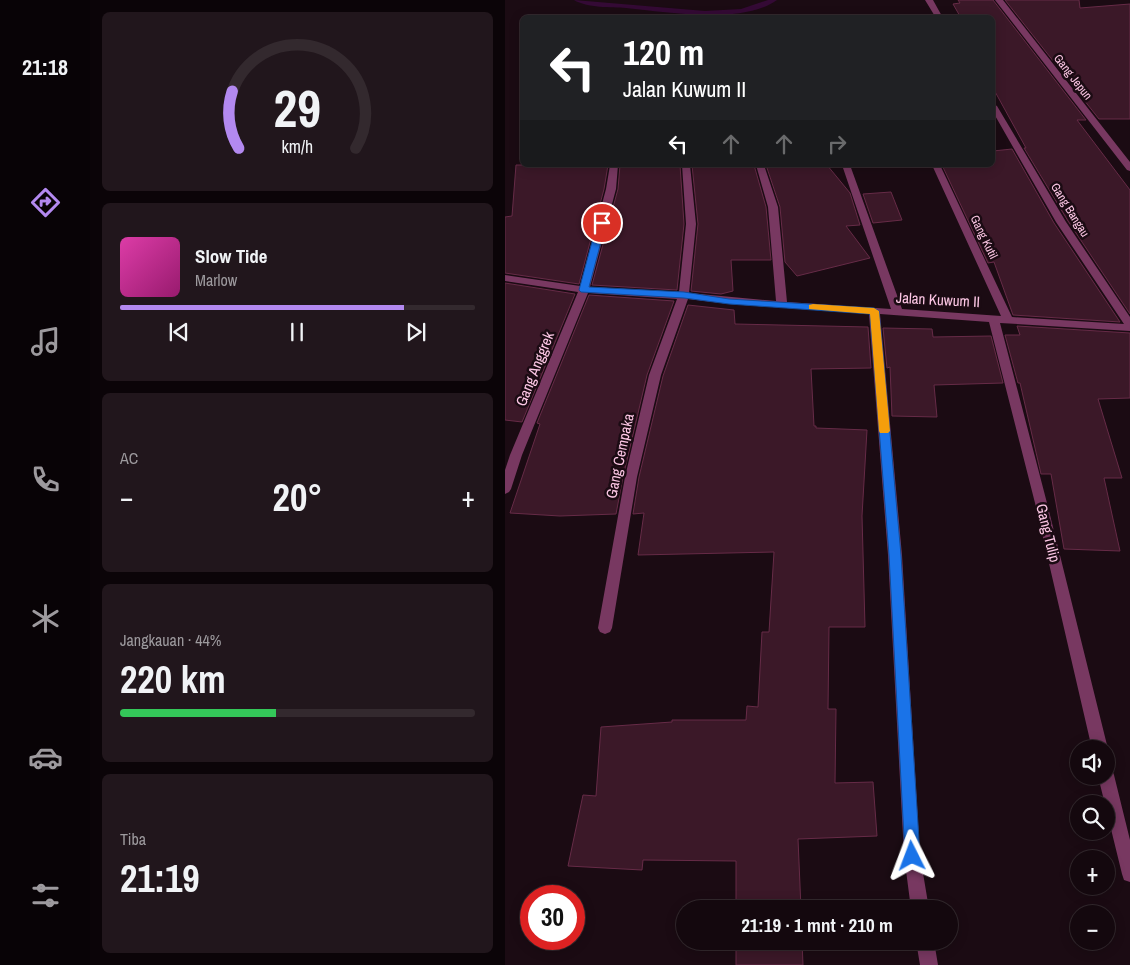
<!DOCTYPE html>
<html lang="id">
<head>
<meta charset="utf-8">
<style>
	:root { --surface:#14080e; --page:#21161c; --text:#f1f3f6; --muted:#9d9a9e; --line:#33292e; --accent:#b389f0 }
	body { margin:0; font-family:"Archivo Narrow",sans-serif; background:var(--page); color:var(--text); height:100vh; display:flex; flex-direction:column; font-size:19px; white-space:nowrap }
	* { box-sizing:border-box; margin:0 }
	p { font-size:16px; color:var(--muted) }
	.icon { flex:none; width:28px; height:28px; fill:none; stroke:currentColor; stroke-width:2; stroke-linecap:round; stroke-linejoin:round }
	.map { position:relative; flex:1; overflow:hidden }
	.sheet { display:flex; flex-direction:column; gap:12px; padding:12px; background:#0b0408; width:415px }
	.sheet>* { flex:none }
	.top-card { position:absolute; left:15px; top:15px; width:475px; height:152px; border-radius:8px; box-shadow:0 2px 12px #0003,0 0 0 1px var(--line); background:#202124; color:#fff; overflow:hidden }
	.fabs { position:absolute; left:565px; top:740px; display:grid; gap:10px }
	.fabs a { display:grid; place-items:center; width:45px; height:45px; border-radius:50%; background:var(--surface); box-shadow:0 2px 12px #0003,0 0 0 1px var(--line); font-size:25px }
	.speed { position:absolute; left:15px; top:885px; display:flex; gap:10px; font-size:25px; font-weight:700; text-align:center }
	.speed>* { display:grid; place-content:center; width:65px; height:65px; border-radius:50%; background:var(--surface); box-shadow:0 2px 12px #0003,0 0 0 1px var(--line); line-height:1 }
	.speed .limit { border:8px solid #d22; background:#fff; color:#111 }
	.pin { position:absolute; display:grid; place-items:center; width:42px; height:42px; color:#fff; margin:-21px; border:2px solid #fff; border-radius:50%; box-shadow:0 1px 5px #0007 }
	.me { position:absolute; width:55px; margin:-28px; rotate:357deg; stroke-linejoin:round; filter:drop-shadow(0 0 4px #0008) }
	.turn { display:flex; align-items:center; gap:18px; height:105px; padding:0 20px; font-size:22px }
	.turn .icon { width:65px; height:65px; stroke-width:2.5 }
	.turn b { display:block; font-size:35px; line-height:42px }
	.lanes { display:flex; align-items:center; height:48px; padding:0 20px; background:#0003; justify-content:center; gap:25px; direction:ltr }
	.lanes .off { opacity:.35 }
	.big { font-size:38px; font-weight:800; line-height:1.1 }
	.sheet .card { flex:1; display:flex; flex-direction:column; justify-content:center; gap:8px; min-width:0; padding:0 18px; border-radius:8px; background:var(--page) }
	.sheet .dial { align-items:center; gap:0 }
	.dial svg { height:130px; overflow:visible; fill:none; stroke:var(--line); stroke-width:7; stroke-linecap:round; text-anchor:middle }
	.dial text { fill:var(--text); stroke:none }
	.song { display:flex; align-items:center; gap:15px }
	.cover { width:60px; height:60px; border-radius:8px; background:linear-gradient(135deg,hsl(320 70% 55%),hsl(320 70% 35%)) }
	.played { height:5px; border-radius:2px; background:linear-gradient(90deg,var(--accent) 80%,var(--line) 80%) }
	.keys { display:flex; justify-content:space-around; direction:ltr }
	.heat { display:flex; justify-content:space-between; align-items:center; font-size:28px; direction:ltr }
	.charge { height:8px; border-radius:4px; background:linear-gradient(90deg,#34c759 44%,var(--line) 0) }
	.trip { position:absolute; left:171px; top:900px; width:282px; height:50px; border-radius:25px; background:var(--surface); box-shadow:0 2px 12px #0003,0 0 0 1px var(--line); font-weight:800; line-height:50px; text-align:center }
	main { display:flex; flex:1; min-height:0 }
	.tab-bar { display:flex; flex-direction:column; width:90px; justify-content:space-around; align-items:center; background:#080306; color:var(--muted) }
	.tab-bar .icon { width:35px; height:35px }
	.tab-bar .active { color:var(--accent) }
	.tab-bar b { font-size:22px; color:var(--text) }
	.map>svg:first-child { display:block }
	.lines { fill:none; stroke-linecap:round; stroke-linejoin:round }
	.stream { fill:#340a35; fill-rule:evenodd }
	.building { fill:#3b1828; stroke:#662b47 }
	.minor { fill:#783861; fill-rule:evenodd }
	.route { fill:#1a73e8; stroke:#114b97 }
	.slow { fill:#f59e0b }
	.labels { text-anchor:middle; stroke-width:5; stroke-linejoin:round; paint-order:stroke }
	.far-street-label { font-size:12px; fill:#fdc7e5; stroke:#1b0b13 }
	.street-label { font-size:15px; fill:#fdc7e5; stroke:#1b0b13 }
</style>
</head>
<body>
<main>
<nav class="tab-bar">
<b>21:18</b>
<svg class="icon active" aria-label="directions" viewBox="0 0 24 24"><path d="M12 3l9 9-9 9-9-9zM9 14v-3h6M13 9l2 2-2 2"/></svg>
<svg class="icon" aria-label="music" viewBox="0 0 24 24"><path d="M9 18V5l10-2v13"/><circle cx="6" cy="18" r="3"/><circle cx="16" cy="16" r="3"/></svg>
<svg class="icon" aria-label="phone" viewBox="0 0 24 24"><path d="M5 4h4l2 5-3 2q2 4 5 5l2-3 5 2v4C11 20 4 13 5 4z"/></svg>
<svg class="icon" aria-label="climate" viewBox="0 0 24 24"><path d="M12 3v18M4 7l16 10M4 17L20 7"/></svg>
<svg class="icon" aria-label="car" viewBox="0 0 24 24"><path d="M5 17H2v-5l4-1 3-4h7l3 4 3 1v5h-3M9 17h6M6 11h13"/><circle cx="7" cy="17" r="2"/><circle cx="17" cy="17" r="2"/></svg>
<svg class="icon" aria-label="filters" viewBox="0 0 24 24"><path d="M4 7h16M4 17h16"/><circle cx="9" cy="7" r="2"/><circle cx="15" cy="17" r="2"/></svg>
</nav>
<section class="sheet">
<div class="card dial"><svg viewBox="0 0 100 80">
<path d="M14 69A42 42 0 1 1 86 69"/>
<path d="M14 69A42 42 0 0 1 10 34" stroke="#b389f0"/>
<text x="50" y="56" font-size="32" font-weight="700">29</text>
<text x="50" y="72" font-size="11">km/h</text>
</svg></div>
<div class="card">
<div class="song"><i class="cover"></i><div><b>Slow Tide</b><p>Marlow</p></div></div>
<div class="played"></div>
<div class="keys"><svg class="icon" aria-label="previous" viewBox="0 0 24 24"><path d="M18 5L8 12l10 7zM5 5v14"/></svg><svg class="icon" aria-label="pause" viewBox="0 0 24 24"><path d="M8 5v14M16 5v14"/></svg><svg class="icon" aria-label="next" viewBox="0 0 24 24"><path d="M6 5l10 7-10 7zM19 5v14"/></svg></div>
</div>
<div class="card"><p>AC</p>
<div class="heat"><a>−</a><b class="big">20°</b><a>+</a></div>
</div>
<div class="card"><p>Jangkauan · 44%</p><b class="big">220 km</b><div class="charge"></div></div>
<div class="card"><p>Tiba</p><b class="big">21:19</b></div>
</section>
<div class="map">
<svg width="625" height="965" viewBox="0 0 625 965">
	<rect width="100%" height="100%" fill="#1b0b13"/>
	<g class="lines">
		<path class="stream" d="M 69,0 L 200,11 L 236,9 L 263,0 L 272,0 C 238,25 162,12 121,8 C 106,7 82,8 69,0 Z"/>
	</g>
	<path class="building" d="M 453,0 L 488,0 L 581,120 L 572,120 L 625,190 L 625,314 L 563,221 L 519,148 L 521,148 L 488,88 L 488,18 L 456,18 L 448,4 L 455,3 Z
		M 500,0 L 574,0 L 575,8 L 625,4 L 625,119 L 594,119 Z
		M 507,149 L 549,223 L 615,322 L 508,315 L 489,262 L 483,263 L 437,165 L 488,165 L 488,151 Z
		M 11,165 L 103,165 L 99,189 L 74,284 L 0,273 L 0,217 L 7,216 Z
		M 115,165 L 175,165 L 179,224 L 172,290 L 87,285 L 113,189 Z
		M 187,165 L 249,165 L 261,207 L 266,260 L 226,260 L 228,291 L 216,294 L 186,291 L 193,224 Z
		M 261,165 L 322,165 L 345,193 L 355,225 L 341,226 L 365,258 L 292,276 L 280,262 L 275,207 Z
		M 386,192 L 397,220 L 368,223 L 358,194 Z
		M 0,283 L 70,294 L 17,422 L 0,420 Z
		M 84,295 L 169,301 L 142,375 L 118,477 L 111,514 L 55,516 L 5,513 L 35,424 L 32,423 Z
		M 183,305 L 229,310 L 230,324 L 363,327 L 366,368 L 306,369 L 309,426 L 311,426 L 311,428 L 362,430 L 357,516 L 360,627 L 324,627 L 323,709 L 331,709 L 330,783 L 368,782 L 372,836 L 293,839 L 296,909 L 231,909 L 231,861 L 138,860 L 137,870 L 63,866 L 78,795 L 91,796 L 96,727 L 167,722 L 167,720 L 241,720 L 242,706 L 253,707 L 257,632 L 264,632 L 269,552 L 133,555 L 139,513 L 128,514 L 134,477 L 158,376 Z
		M 512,326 L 625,333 L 625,398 L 593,399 L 617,478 L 599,478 L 615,551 L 559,549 L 546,474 L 536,474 L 515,383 L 513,383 L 500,335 L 515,335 Z
		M 378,328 L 427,329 L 428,337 L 486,336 L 498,383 L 429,385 L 432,417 L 387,416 L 385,367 L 382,368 Z
		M 231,941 L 297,941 L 298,965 L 231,965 Z"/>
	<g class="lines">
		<path class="minor" d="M 420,0 L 428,0 L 438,18 L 431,18 Z
			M 490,0 L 498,0 L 625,162 L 625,171 L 622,170 Z
			M 488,104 L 492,106 L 561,222 L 625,317 L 625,331 L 495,323 L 542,503 L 603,749 L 601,752 L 601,749 L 587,749 L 530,503 L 484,322 L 375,314 L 397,555 L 415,855 L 424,909 L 406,909 L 399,855 L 383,555 L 364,314 L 224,304 L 183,299 L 156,375 L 132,477 L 107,628 L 105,632 L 100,634 L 95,632 L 93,628 L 120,477 L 144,375 L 172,299 L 83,293 L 17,455 L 6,489 L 4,492 L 0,494 L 0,470 L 5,455 L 73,292 L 0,281 L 0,275 L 75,286 L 101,189 L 105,165 L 113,165 L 111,189 L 85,287 L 174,292 L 181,224 L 177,165 L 185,165 L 191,224 L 184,293 L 271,301 L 263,207 L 251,165 L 259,165 L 273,207 L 282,302 L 386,309 L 337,165 L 345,165 L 397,309 L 496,316 L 427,165 L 435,165 L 507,317 L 619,324 L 551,222 L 488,112 Z
			M 601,768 L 607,770 L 609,775 L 625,840 L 625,882 L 619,880 L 617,874 L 593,776 L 601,776 Z
			M 411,941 L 429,941 L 433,965 L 415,965 Z"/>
	</g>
	<path class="route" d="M 97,220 L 101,223 L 84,287 L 179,292 L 224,299 L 369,308 L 374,311 L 396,555 L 415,856 L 413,861 L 407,863 L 402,861 L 400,856 L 384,555 L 365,314 L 224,304 L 179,298 L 76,292 L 74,290 L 92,223 Z"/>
	<path class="slow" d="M 308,304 L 369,308 L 374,311 L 385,431 L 383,433 L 375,433 L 374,431 L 365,314 L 304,309 L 304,305 Z"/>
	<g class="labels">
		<g class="far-street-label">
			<text transform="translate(568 77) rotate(52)" y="4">Gang Jepun</text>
			<text transform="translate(565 210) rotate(58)" y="4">Gang Bangau</text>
			<text transform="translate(479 237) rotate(64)" y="4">Gang Kutil</text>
		</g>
		<g class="street-label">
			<text transform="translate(433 300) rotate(3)" y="5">Jalan Kuwum II</text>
			<text transform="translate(30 369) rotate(-68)" y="5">Gang Anggrek</text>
			<text transform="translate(115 456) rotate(-78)" y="5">Gang Cempaka</text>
			<text transform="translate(543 533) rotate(76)" y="5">Gang Tulip</text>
		</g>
	</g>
</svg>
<div class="fabs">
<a><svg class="icon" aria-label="sound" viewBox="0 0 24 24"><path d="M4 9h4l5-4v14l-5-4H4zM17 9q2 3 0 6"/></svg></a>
<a><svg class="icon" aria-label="search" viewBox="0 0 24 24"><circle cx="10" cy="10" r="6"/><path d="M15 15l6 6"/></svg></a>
<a>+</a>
<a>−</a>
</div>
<div class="speed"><div class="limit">30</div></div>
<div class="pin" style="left:97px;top:223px;background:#d93025"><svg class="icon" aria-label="arrive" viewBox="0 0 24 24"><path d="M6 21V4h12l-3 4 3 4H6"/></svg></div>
<svg class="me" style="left:407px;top:856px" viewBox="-20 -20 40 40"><path d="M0-17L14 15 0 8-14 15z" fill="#1a73e8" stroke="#fff" stroke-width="4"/></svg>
<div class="trip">21:19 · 1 mnt · 210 m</div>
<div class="top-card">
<div class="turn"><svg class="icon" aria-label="left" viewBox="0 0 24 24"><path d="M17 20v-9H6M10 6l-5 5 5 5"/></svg><div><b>120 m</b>Jalan Kuwum II</div></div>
<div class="lanes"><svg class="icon" aria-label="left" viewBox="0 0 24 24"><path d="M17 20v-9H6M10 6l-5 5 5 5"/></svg><svg class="icon off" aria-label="ahead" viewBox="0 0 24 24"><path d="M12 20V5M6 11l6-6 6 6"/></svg><svg class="icon off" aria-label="ahead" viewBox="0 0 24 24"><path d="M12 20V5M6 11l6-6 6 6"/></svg><svg class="icon off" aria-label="right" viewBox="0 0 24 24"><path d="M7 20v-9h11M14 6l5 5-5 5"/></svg></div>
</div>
</div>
</main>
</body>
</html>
